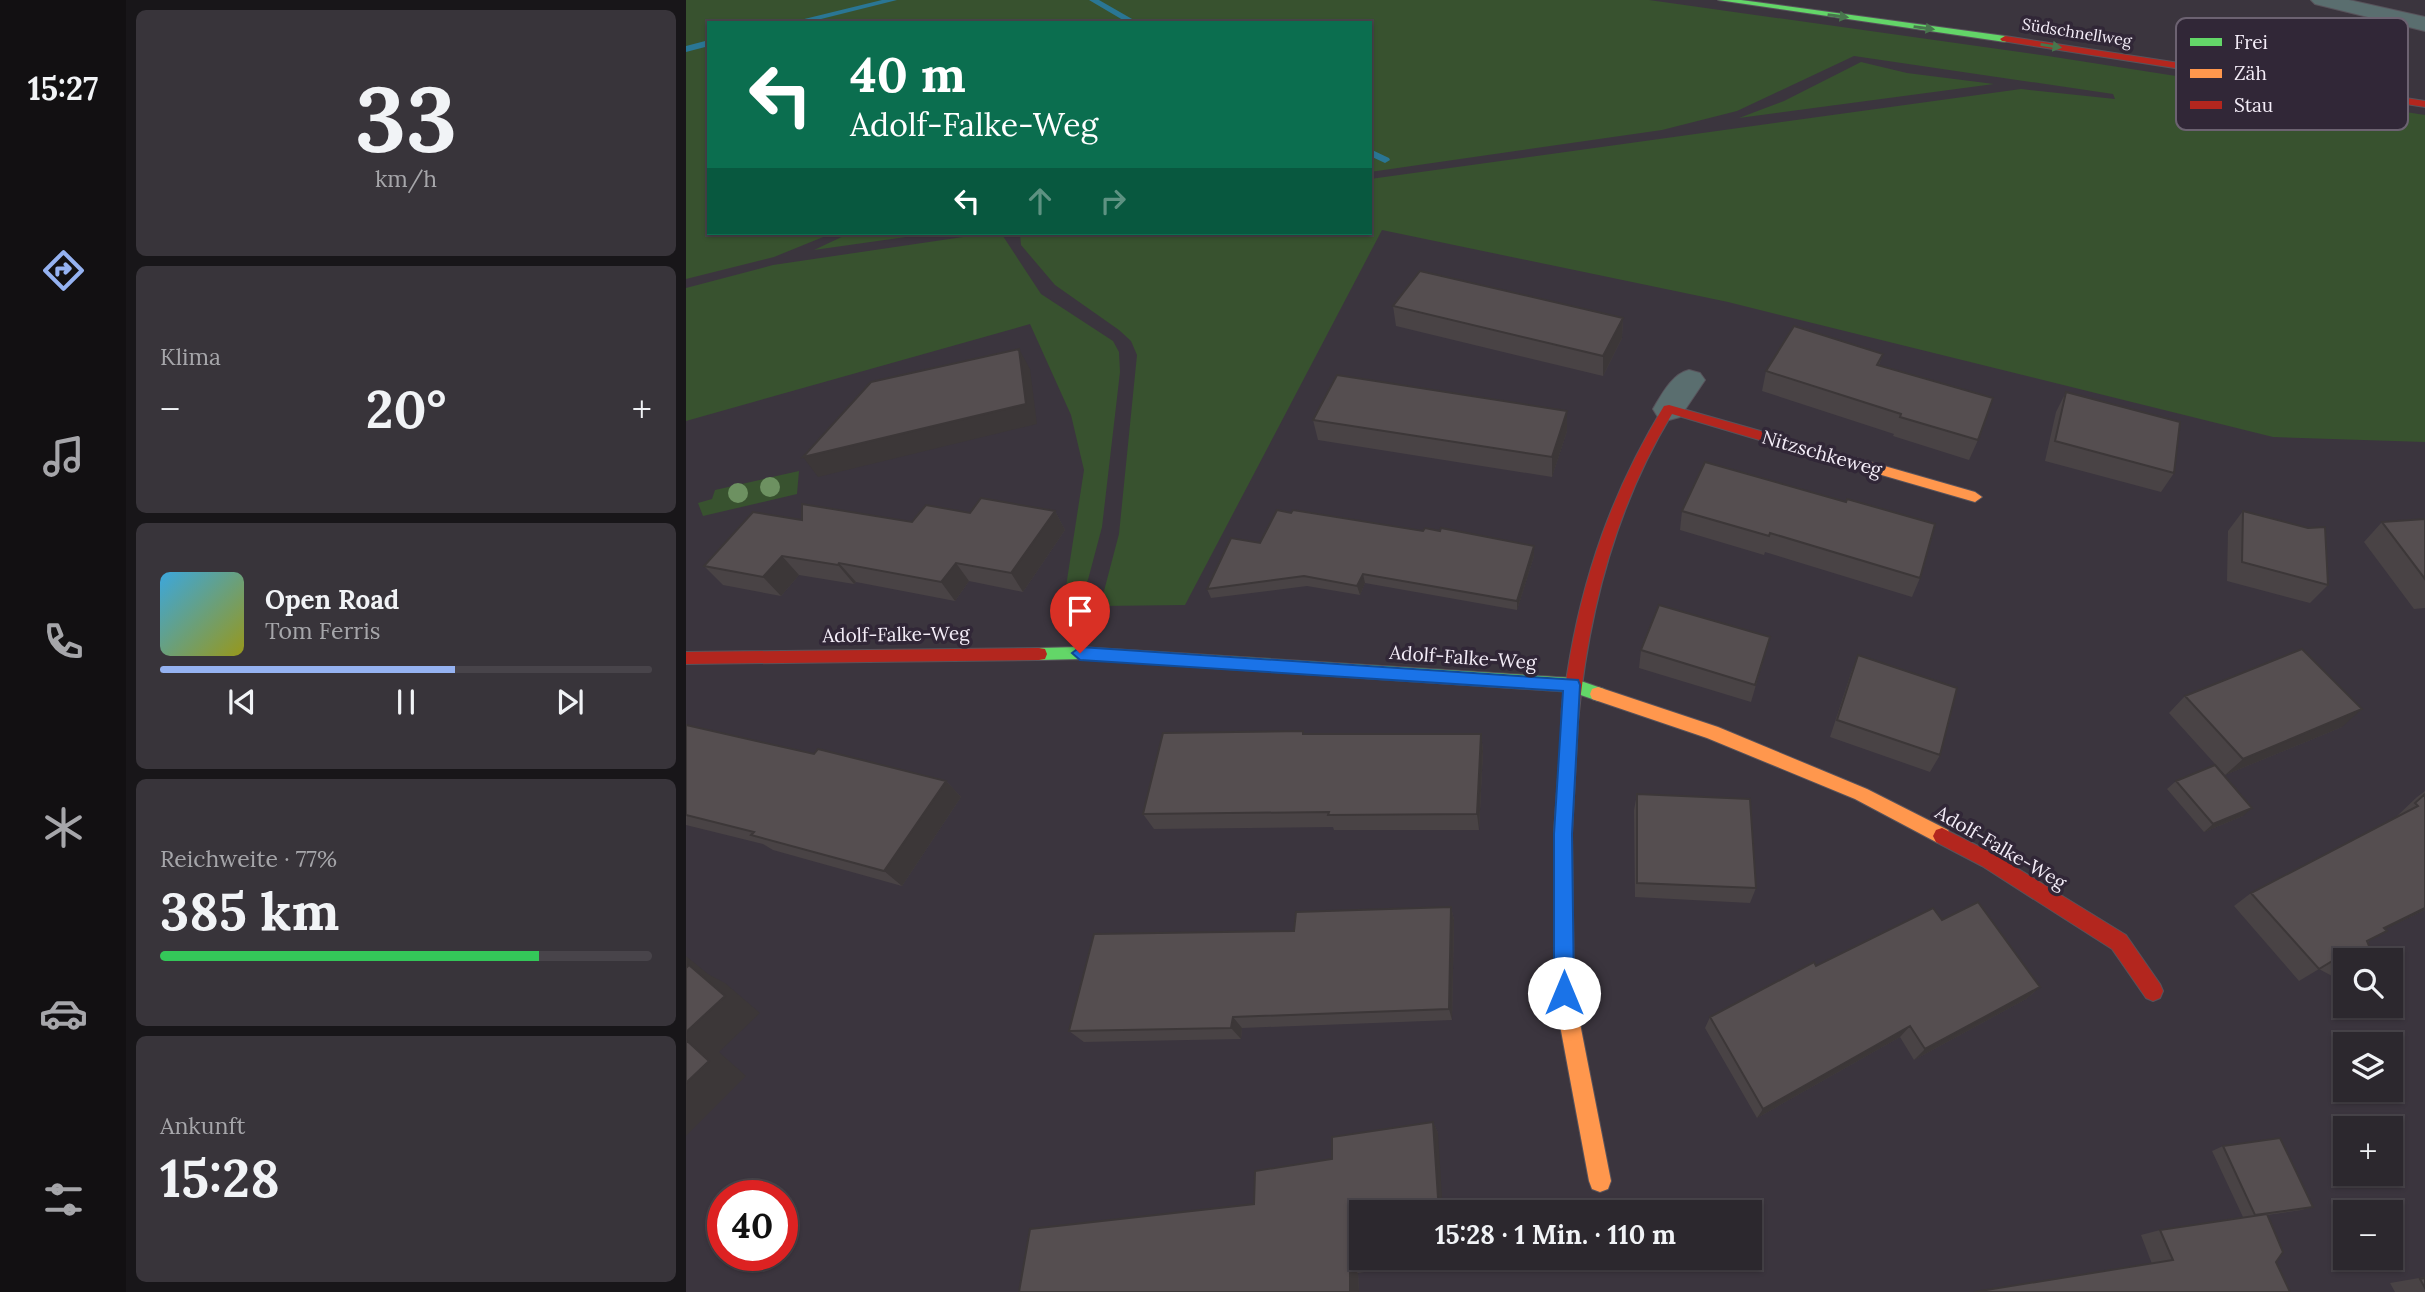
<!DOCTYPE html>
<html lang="de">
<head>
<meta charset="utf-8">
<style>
	:root { --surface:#2c282e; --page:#38343a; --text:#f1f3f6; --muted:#a6a6aa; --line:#48444a; --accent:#95b2f1 }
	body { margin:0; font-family:Lora,serif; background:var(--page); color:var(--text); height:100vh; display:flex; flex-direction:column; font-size:26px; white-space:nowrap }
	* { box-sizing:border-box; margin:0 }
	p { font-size:23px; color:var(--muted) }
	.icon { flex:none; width:38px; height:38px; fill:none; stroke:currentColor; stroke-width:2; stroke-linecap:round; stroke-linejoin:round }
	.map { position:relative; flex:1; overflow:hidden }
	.side { display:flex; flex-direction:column; gap:10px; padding:10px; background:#181619; width:560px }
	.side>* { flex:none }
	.top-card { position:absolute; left:21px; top:21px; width:665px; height:214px; border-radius:0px; box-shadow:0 2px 5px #0004,0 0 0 2px var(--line); background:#0b6e4f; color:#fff; overflow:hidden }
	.controls { position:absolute; left:1647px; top:948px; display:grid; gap:14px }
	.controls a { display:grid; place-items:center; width:70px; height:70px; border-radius:0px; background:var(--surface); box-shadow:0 2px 5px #0004,0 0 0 2px var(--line); font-size:35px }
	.speed { position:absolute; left:21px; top:1180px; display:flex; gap:14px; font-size:35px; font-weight:700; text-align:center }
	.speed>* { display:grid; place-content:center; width:91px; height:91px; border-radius:50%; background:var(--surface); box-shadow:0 2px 5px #0004,0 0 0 2px var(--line); line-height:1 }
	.speed .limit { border:10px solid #d22; background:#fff; color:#111 }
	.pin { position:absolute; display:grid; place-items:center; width:60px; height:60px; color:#fff; margin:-72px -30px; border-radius:50% 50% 50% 0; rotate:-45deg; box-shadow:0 0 7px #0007 }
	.pin .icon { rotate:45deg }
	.me { position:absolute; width:77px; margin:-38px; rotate:0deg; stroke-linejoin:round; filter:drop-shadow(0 0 5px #0008) }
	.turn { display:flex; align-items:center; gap:24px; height:147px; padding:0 28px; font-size:32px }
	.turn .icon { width:91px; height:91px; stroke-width:2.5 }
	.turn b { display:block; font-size:49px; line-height:60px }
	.lanes { display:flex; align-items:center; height:66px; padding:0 28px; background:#0003; justify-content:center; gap:35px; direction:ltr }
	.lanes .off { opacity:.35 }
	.big { font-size:52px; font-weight:700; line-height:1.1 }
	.side .card { flex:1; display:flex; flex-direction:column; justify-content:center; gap:10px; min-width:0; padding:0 24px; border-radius:10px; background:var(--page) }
	.side .dial { align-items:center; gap:0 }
	.dial b { font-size:91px; line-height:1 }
	.song { display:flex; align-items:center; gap:21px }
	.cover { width:84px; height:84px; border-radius:10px; background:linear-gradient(135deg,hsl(200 70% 55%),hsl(60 70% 35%)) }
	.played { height:7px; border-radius:4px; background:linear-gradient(90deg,var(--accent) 60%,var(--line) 60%) }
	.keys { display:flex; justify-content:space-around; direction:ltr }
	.heat { display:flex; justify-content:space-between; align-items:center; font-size:38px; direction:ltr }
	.charge { height:10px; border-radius:5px; background:linear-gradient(90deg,#34c759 77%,var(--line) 0) }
	.trip { position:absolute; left:663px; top:1200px; width:413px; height:70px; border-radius:0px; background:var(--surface); box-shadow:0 2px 5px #0004,0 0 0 2px var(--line); font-weight:700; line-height:70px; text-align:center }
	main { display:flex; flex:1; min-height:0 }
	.menu { display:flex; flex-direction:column; width:126px; justify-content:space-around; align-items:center; background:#121012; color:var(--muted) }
	.menu .icon { width:49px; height:49px }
	.menu .current { color:var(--accent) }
	.menu b { font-size:32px; color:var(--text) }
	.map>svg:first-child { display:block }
	.green { fill:#38522f }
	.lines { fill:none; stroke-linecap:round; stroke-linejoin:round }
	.stream { fill:#2a7694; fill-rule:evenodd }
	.street-casing { stroke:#58535b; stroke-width:2 }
	.fast-casing { stroke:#58535b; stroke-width:2 }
	.slow-casing { stroke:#58535b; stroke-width:2 }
	.jam-casing { stroke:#58535b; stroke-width:2 }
	.street { fill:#5a6e6f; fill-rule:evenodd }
	.fast { fill:#63d668; fill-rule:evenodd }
	.slow { fill:#ff974d; fill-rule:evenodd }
	.jam { fill:#b3261e; fill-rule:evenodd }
	.tree { fill:#6d9161 }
	.wall { fill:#494345 }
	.shaded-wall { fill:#3c3738 }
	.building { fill:#554e50; stroke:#3c3738; stroke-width:2 }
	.oneway { fill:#48764d }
	.route { fill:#1a73e8; stroke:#114b97; stroke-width:2 }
	.labels { text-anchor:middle; stroke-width:7; stroke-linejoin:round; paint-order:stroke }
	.far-street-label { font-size:16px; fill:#f4edf8; stroke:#312737 }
	.street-label { font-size:19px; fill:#f4edf8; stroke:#312737 }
	.key { fill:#312737; stroke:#6c6271; stroke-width:2 }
	.key-label { font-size:19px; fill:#f4edf8 }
</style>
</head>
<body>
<main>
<nav class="menu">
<b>15:27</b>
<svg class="icon current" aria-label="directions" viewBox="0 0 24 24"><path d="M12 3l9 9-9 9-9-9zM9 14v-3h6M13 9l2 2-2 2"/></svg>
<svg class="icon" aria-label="music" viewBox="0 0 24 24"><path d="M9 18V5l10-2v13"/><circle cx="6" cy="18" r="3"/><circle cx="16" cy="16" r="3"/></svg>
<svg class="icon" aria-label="phone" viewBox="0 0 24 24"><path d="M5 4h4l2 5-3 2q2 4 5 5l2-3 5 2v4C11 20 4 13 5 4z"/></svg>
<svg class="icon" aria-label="climate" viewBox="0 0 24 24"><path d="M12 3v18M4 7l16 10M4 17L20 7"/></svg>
<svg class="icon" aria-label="car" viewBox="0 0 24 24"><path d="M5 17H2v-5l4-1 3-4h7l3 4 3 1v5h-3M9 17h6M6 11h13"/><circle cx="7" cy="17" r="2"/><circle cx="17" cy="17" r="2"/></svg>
<svg class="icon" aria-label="filters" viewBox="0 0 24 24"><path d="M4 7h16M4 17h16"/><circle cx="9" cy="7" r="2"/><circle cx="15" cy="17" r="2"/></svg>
</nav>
<section class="side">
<div class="card dial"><b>33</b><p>km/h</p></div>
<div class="card"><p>Klima</p>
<div class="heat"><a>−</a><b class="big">20°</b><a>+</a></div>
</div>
<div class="card">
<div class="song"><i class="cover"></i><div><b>Open Road</b><p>Tom Ferris</p></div></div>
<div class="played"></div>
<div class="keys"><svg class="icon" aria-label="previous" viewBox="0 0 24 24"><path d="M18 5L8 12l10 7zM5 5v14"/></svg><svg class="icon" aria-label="pause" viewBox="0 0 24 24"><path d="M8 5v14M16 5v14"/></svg><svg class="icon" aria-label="next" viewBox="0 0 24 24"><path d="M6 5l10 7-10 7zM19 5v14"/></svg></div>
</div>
<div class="card"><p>Reichweite · 77%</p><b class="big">385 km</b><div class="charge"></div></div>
<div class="card"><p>Ankunft</p><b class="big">15:28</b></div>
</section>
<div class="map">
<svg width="1739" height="1292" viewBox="0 0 1739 1292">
	<rect width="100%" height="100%" fill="#3b353e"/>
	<path class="green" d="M 0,0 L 963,0 L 1362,56 L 1739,115 L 1739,442 L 1587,437 L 1042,302 L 696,230 L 499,605 L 414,606 L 433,534 L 451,355 L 445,341 L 433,330 L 369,285 L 335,245 L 334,233 L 684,233 L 684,179 L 1335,89 L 1429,99 L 1427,94 L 1168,56 L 1051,111 L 976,130 L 684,172 L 684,23 L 23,23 L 23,233 L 147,233 L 88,257 L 0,279 Z
		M 1175,62 L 1221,73 L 1308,84 L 1053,118 L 1098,101 Z
		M 164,233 L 248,233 L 128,250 Z
		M 304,233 L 315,233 L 355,294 L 427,341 L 433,352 L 434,372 L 416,527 L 395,606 L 377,606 L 398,470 L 385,415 L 344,324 L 0,421 L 0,288 L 87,265 Z
		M 113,471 L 111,494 L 17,516 L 12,503 L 26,499 L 29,490 Z"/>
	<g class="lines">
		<path class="stream" d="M 196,0 L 211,0 L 119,23 L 102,23 Z
			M 403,0 L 413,0 L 453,23 L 442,23 Z
			M 23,40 L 23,46 L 0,52 L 0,46 Z
			M 684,149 L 703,158 L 704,160 L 699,163 L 684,156 Z"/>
		<defs>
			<path id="street" d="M 1625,0 L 1663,0 L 1739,17 L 1739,31 L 1629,4 Z
				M 1003,370 L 1014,373 L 1019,380 L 994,417 L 983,420 L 972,417 L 967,409 C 976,394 986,374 1003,370 Z"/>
			<path id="fast" d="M 1032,0 L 1055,0 L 1319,36 L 1324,39 L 1319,42 Z
				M 394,647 L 886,678 L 918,689 L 920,694 L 918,699 L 912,701 L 886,692 L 394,659 L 353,660 L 347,659 L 345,654 L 347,649 L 353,648 Z"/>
			<path id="slow" d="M 1087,434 L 1289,492 L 1296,497 L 1289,502 L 1082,442 L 1080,439 Z
				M 912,687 L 1032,727 L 1181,789 L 1262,830 L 1265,836 L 1262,842 L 1256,844 L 1250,842 L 1169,799 L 1021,738 L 906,699 L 904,694 L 906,689 Z
				M 884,715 L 890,717 L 892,722 L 886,833 L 888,993 L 925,1181 L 922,1189 L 914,1192 L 906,1189 L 903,1181 L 868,993 L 868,833 L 876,722 L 878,717 Z"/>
			<path id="jam" d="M 1319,36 L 1739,101 L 1739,107 L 1316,41 L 1314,39 Z
				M 983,405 L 1092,436 L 1094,439 L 1087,444 L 986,414 C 929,508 902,613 892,722 L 890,727 L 884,729 L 878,727 C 872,714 879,689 881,675 C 896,576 927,490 978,406 Z
				M 353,648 L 359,649 L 361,654 L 359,659 L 353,660 L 0,664 L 0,652 Z
				M 1256,828 L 1308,854 L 1440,935 L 1474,984 L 1477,991 L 1474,998 L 1467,1001 L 1460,998 L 1426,949 L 1296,866 L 1250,842 L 1247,836 L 1250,830 Z"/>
		</defs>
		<use href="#street" class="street-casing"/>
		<use href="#fast" class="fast-casing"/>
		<use href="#slow" class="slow-casing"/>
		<use href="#jam" class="jam-casing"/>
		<use href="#street" class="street"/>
		<use href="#fast" class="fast"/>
		<use href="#slow" class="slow"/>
		<use href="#jam" class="jam"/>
	</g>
	<g class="tree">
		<circle cx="84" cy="487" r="10"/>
		<circle cx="52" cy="493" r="10"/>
	</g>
	<path class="wall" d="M 707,306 L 937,318 L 936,338 L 917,376 L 710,326 Z
		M 1197,354 L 1193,365 L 1292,440 L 1283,460 L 1207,436 L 1208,434 L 1076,391 L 1080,371 Z
		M 1380,392 L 1488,473 L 1475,492 L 1359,461 L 1370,412 Z
		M 627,420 L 881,431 L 866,477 L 632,440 Z
		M 1019,462 L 1234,578 L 1226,597 L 1079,552 L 1078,555 L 994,530 L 996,511 Z
		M 369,511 L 379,530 L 337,592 L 283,581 L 269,601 L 170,582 L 168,584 L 113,575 L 95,596 L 37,585 L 18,566 L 116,520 L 226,522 L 284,513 Z
		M 1557,511 L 1642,585 L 1624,603 L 1541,581 L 1542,531 Z
		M 1739,519 L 1739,608 L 1728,609 L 1678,542 L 1696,522 Z
		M 574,543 L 848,556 L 831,610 L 679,583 L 674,595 L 621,586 L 525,598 L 521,589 Z
		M 1084,637 L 1065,702 L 953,668 L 955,650 Z
		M 1172,655 L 1254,755 L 1244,772 L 1144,737 L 1165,673 Z
		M 1499,696 L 1656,727 L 1539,775 L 1483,713 Z
		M 0,725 L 128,754 L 260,781 L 275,797 L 216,886 L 87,850 L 77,844 L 0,825 Z
		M 617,731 L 618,734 L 795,734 L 797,751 L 793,830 L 648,830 L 647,827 L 468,829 L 457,814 Z
		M 1490,781 L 1557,816 L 1518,832 L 1481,789 Z
		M 1739,791 L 1739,910 L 1699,929 L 1682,942 L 1689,961 L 1659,961 L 1659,983 L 1633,969 L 1613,981 L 1548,906 L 1565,893 L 1709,818 L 1731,797 Z
		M 951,794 L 1070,888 L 1064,903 L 949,897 L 948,810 Z
		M 765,907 L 768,920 L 766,1020 L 556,1028 L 555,1039 L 398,1042 L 383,1031 Z
		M 1256,920 L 1354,987 L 1340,999 L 1228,1060 L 1214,1037 L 1071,1118 L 1019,1028 L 1024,1017 L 1130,966 Z
		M 747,1122 L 752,1133 L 676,1258 L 760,1259 L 672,1273 L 673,1292 L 333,1292 L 568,1204 L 646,1159 Z
		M 1537,1146 L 1627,1207 L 1615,1210 L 1581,1215 L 1597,1252 L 1466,1264 L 1455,1235 L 1474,1230 L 1557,1217 L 1526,1151 Z
		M 1739,1277 L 1739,1292 L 1709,1292 L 1704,1283 Z"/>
	<path class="shaded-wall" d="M 937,318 L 936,338 L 917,376 L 917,356 Z
		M 333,349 L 344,369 L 351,424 L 132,477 L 117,457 Z
		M 881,411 L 881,431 L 866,477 L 866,457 Z
		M 369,511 L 379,530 L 337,592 L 325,573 Z
		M 848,546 L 848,556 L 831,610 L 831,601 Z
		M 96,556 L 113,575 L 95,596 L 77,577 Z
		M 153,563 L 170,582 L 168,584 L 152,565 Z
		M 270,563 L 283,581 L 269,601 L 255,582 Z
		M 677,574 L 679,583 L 674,595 L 671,586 Z
		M 1676,709 L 1656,727 L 1539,775 L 1557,759 Z
		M 795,734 L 797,751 L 793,830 L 791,814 Z
		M 260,781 L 275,797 L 216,886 L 198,871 Z
		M 1566,808 L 1557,816 L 1518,832 L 1527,824 Z
		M 765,907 L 768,920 L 766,1020 L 763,1009 Z
		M 1739,908 L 1739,910 L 1677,940 L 1698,928 Z
		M 0,956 L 22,974 L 39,983 L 74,1013 L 33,1052 L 60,1076 L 0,1136 Z
		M 1354,987 L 1340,999 L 1228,1060 L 1239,1049 Z
		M 547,1017 L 556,1028 L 555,1039 L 545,1028 Z
		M 1224,1026 L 1214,1037 L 1071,1118 L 1077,1109 Z
		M 747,1122 L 752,1133 L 757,1213 L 753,1213 Z
		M 664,1268 L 672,1273 L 673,1292 L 664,1292 Z"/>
	<path class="building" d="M 734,271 L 937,318 L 917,356 L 707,306 Z
		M 1108,326 L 1197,354 L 1191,365 L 1307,398 L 1292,440 L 1214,417 L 1215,414 L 1080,371 Z
		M 333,349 L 340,404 L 117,457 L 185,382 Z
		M 651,375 L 881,411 L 866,457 L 627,420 Z
		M 1380,392 L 1494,422 L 1488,473 L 1369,441 Z
		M 1019,462 L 1160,502 L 1161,499 L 1249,524 L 1234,578 L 1084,533 L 1083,536 L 996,511 Z
		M 295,498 L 369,511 L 325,573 L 270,563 L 255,582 L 153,563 L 152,565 L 96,556 L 77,577 L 18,566 L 67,512 L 116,520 L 116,504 L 226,522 L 240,505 L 284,513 Z
		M 591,510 L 605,513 L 607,510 L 737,531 L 739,528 L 754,531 L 755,528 L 848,546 L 831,601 L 677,574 L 671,586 L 618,576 L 521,589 L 545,538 L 574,543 Z
		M 1557,511 L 1622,528 L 1639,527 L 1642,585 L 1556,562 Z
		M 1739,519 L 1739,579 L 1696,522 Z
		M 973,605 L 1084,637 L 1069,685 L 955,650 Z
		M 1616,649 L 1676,709 L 1557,759 L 1499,696 Z
		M 1172,655 L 1271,688 L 1254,755 L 1151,720 Z
		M 0,725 L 128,754 L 132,749 L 260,781 L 198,871 L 65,835 L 68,832 L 0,815 Z
		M 617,731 L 617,734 L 795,734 L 791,814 L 642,815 L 643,812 L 457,814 L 477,733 Z
		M 1529,765 L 1566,808 L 1527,824 L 1490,781 Z
		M 951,794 L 1064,799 L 1070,888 L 951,883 Z
		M 1739,794 L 1739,908 L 1698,928 L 1701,931 L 1681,941 L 1689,961 L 1660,961 L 1653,957 L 1633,969 L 1565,893 L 1732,806 L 1729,803 Z
		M 1292,902 L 1354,987 L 1239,1049 L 1224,1026 L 1077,1109 L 1024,1017 L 1128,962 L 1130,966 L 1247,908 L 1256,920 Z
		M 765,907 L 763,1009 L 547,1017 L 545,1028 L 383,1031 L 408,934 L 608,931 L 610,912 Z
		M 3,965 L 39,996 L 0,1032 L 0,968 Z
		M 0,1040 L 23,1061 L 0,1083 Z
		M 747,1122 L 753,1213 L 676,1213 L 676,1258 L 722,1258 L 664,1268 L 664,1292 L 333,1292 L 344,1229 L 568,1204 L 569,1171 L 646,1159 L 646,1137 Z
		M 1594,1138 L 1627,1207 L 1569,1215 L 1537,1146 Z
		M 1581,1214 L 1597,1252 L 1590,1262 L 1604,1292 L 1288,1292 L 1487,1260 L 1474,1230 Z
		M 1739,1278 L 1739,1288 L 1734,1279 Z"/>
	<defs><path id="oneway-solid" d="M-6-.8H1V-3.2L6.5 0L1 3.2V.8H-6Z" transform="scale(1.75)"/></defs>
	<g class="oneway">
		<use href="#oneway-solid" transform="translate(1152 16) rotate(8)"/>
		<use href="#oneway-solid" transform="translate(1238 28) rotate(8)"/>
		<use href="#oneway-solid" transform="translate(1365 46) rotate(9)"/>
	</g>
	<path class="route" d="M 394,647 L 892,680 L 894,685 L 886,834 L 888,993 L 885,1000 L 878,1003 L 871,1000 L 868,993 L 868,834 L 877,691 L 394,660 L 386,653 Z"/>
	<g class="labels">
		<g class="far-street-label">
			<text transform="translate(1391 32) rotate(9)" y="6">Südschnellweg</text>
		</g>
		<g class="street-label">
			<text transform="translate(1136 453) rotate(16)" y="7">Nitzschkeweg</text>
			<text transform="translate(210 634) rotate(-1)" y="7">Adolf-Falke-Weg</text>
			<text transform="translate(777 657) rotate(4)" y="7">Adolf-Falke-Weg</text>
			<text transform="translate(1315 847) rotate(30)" y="7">Adolf-Falke-Weg</text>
		</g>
	</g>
	<rect x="1490" y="18" width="232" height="112" rx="10" class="key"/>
	<rect x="1504" y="38" width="32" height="8" fill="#63d668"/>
	<rect x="1504" y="69" width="32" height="9" fill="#ff974d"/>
	<rect x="1504" y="101" width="32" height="8" fill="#b3261e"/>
	<g class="key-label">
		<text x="1548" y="49">Frei</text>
		<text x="1548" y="80">Zäh</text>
		<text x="1548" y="112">Stau</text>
	</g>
</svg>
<div class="controls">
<a><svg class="icon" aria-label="search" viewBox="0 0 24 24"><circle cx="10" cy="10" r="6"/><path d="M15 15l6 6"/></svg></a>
<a><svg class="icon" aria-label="layers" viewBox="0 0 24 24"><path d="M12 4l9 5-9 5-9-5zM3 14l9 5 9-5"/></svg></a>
<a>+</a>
<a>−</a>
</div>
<div class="speed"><div class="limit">40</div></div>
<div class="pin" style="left:394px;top:653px;background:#d93025"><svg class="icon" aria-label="arrive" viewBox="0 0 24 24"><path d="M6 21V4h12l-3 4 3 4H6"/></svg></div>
<svg class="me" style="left:878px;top:993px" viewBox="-20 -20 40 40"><circle r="19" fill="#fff"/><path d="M0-13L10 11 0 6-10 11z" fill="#1a73e8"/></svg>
<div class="trip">15:28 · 1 Min. · 110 m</div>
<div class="top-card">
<div class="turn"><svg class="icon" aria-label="left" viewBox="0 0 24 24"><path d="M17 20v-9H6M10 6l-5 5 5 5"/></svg><div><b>40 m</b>Adolf-Falke-Weg</div></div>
<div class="lanes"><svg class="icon" aria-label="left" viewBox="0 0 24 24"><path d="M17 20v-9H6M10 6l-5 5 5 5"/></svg><svg class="icon off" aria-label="ahead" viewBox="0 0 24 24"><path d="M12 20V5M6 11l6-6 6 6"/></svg><svg class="icon off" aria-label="right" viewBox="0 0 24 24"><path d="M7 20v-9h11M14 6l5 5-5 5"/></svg></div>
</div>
</div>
</main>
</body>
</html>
